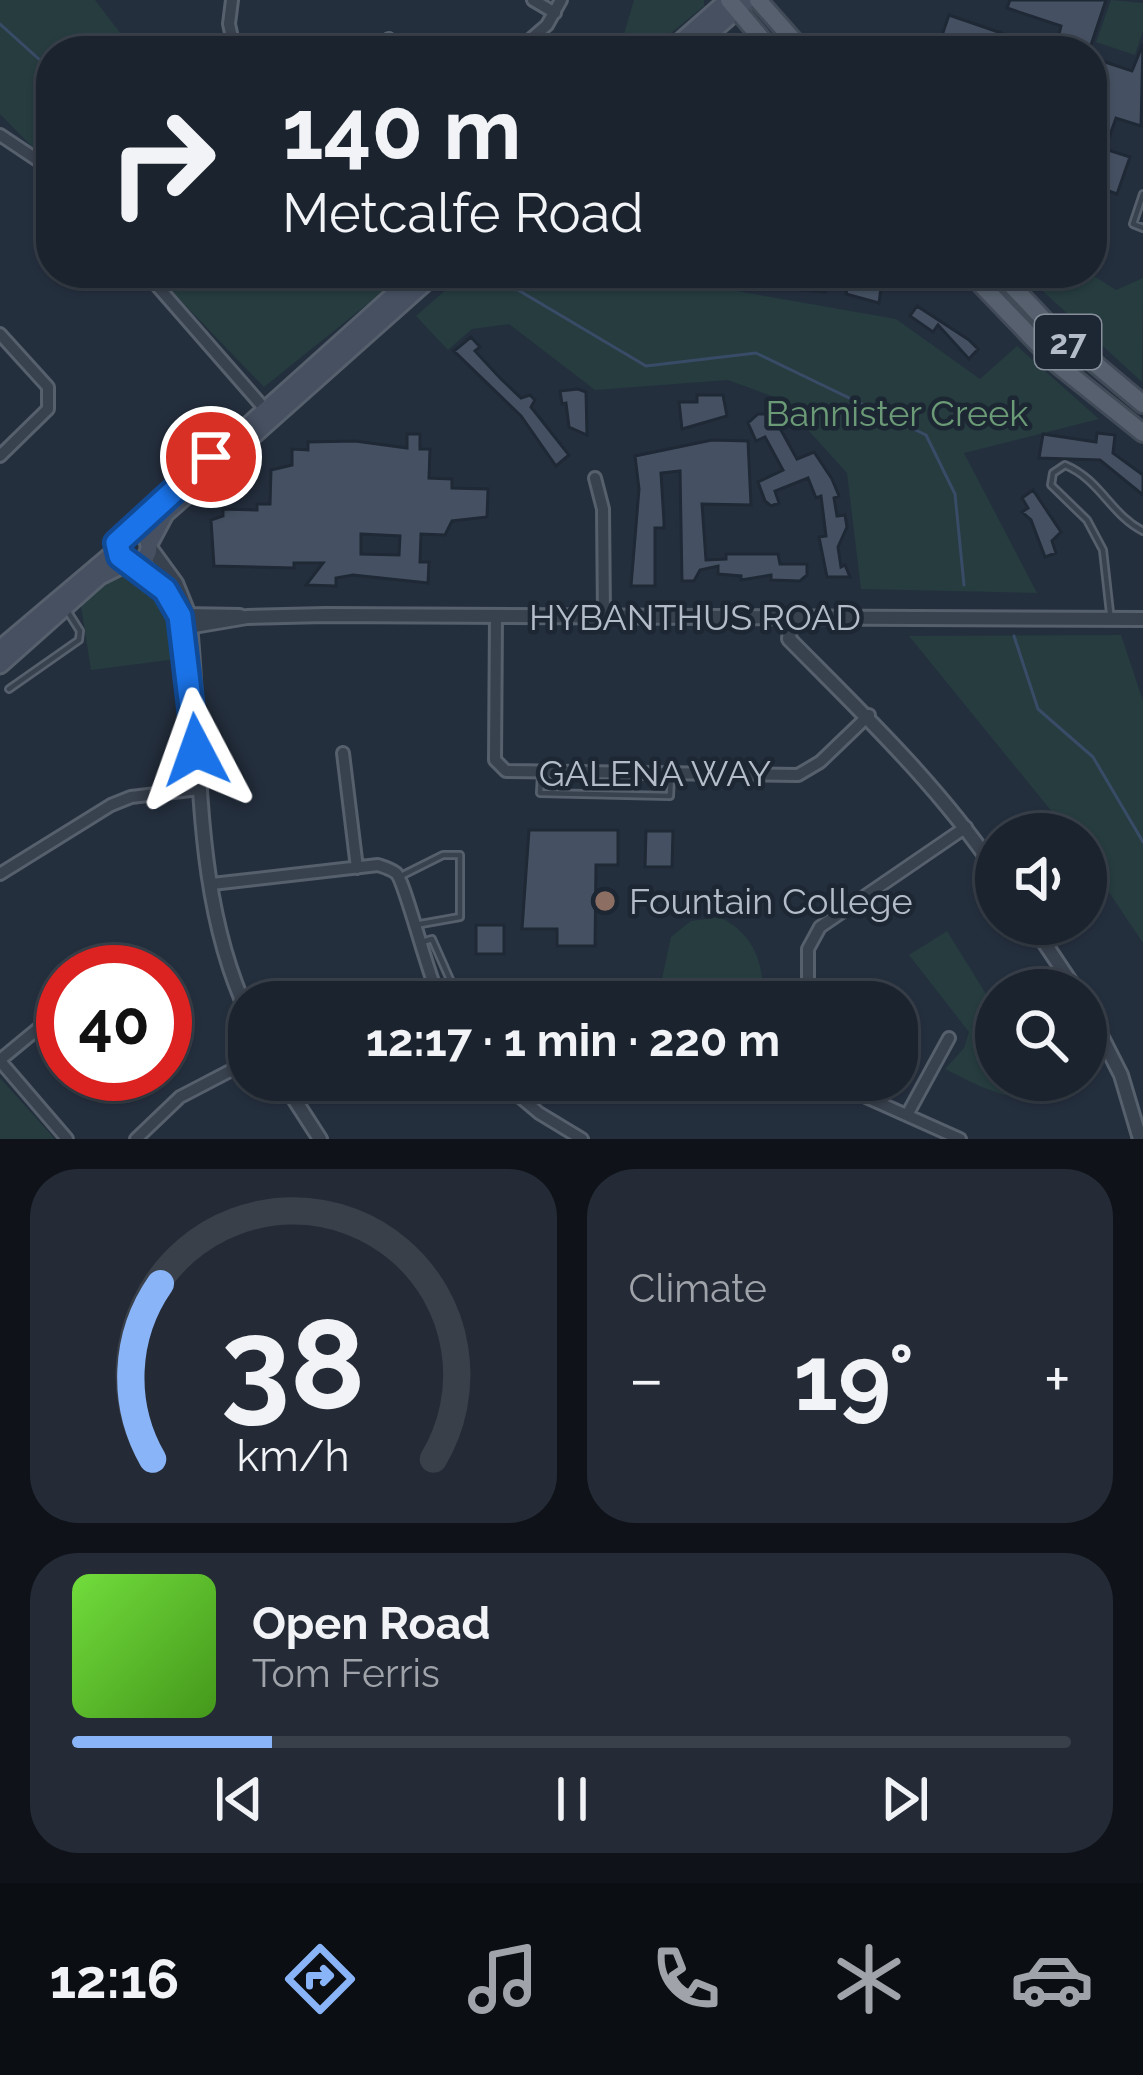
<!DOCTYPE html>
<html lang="en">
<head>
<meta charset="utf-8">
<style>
	:root { --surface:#1b232e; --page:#242b36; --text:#f1f3f6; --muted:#a0a4aa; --line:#39404a; --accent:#8ab4f8 }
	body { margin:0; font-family:Raleway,sans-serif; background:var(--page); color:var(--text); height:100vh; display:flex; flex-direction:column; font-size:45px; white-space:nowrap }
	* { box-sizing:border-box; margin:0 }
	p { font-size:39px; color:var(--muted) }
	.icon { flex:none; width:66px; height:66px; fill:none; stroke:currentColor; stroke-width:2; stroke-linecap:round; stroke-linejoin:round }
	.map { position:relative; height:1139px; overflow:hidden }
	.details { display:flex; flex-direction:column; gap:30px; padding:30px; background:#0f1319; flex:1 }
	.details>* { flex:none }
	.banner { position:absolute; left:36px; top:36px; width:1071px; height:252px; border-radius:48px; box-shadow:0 3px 9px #0004,0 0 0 3px var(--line); background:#1b232e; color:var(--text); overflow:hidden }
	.tools { position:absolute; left:975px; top:813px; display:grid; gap:24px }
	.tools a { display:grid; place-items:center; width:132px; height:132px; border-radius:50%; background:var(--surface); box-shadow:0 3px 9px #0004,0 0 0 3px var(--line); font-size:60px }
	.speed { position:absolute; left:36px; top:945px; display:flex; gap:24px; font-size:60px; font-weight:700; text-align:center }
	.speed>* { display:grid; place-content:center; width:156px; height:156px; border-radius:50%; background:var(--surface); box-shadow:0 3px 9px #0004,0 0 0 3px var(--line); line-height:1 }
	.speed .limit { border:18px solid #d22; background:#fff; color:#111 }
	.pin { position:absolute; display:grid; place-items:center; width:102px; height:102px; color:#fff; margin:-51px; border:6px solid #fff; border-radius:50%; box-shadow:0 3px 12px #0007 }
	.me { position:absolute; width:132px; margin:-66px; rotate:356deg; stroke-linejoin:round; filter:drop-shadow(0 0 9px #0008) }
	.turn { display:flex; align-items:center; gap:42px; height:252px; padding:0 48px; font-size:54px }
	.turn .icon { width:156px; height:156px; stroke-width:2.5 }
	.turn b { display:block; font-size:84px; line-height:102px }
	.big { font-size:90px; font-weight:700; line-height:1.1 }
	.details .tile { flex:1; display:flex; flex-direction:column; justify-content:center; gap:18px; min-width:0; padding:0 42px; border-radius:48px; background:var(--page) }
	.details .dial { align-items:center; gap:0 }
	.dial svg { height:312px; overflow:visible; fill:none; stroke:var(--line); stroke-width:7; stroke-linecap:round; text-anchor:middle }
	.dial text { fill:var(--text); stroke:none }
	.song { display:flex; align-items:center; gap:36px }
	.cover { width:144px; height:144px; border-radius:18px; background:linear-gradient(135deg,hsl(100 70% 55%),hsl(100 70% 35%)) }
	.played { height:12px; border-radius:6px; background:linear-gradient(90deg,var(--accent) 20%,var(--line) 20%) }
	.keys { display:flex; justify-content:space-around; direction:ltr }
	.heat { display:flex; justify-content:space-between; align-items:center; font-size:66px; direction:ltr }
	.details .tiles { flex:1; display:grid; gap:30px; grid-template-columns:1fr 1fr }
	.tile:last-child { grid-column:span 2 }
	.trip { position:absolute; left:228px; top:981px; width:690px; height:120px; border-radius:48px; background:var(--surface); box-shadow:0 3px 9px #0004,0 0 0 3px var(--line); font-weight:700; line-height:120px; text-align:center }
	.tabs { display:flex; height:192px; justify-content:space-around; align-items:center; background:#0b0e12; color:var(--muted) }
	.tabs .icon { width:84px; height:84px }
	.tabs .on { color:var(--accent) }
	.tabs b { font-size:54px; color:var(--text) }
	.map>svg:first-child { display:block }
	.green { fill:#263c3f }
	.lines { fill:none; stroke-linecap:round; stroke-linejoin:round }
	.stream { stroke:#394c67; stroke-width:3 }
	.building { fill:#455162; stroke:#1f2835; stroke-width:3; fill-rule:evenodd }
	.service-casing { stroke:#565f6c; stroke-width:10 }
	.minor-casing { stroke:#565f6c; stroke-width:16 }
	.tertiary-casing { stroke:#565f6c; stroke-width:18 }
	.secondary-casing { stroke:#565f6c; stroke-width:21 }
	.primary-casing { stroke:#414a57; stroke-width:22 }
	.service { stroke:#38414e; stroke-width:4.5 }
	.minor { stroke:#38414e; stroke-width:10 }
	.tertiary { stroke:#38414e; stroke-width:12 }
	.secondary { stroke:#465061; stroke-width:15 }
	.primary { stroke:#56606e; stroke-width:16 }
	.route-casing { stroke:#114b97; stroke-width:30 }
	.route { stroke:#1a73e8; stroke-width:21 }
	.education-dot { fill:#8d6e63; stroke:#1d2633; stroke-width:4.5 }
	.labels { text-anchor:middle; stroke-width:9; stroke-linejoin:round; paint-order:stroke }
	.shield { fill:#1d2633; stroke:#878f9c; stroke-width:3 }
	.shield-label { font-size:33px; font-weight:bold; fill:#b4bcc9 }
	.park-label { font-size:36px; fill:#6b9a76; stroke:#1d2633 }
	.street-label { font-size:36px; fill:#b4bcc9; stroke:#1d2633 }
	.poi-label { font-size:36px; fill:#b4bcc9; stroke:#1d2633; text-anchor:start }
</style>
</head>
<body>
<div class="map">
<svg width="1143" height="1139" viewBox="0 0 1143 1139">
	<rect width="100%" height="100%" fill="#242f3e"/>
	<path class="green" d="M 0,0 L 95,0 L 134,51 L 51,51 L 51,166 L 0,114 Z
		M 634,0 L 704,0 L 704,6 L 649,51 L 619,51 Z
		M 1111,0 L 1143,3 L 1143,31 L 1135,55 L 1096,42 Z
		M 154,273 L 406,273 L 264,387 Z
		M 465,273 L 634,273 L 896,319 L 980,379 L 1017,346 L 1099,419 L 964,453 L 1037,593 L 861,589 L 847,473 L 780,399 L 728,380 L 595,390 L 509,324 L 472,329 L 448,350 L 416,316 Z
		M 1089,273 L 1116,290 L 1143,278 L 1142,382 L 1035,284 Z
		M 120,572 L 135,573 L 164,602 L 177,659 L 91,670 L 81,606 Z
		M 1121,635 L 1143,701 L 1143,943 L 1086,858 L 1086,834 L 1070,834 L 909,636 Z
		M 720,917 C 756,936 763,963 764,1002 L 657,1002 L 671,937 L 691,921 Z
		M 947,931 L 996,1010 L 996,1080 L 1039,1080 L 1047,1093 C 1015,1108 974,1083 945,1069 L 964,1048 L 969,1032 L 909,955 Z
		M 0,1078 L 55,1139 L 0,1139 Z"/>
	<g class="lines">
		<path class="stream" d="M 0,24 L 51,70
			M 449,284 L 518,290 L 646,366 L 756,353 L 926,435 L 955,494 L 964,585
			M 1014,636 L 1038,709 L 1093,757 L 1143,842"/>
	</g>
	<path class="building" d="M 1010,0 L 1106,0 L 1089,51 L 1055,51 L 1061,26 L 1007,8 Z
		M 949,15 L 1010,36 L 1004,51 L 938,47 Z
		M 1143,44 L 1141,126 L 1116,118 L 1105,149 L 1130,157 L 1117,194 L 1092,185 L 1092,80 L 1099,60 L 1132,71 Z
		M 692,273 L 774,275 L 830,273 L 825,292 L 720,283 L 691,277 Z
		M 850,273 L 882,280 L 879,303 L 846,294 Z
		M 917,306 L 969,340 L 978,349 L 969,359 L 938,325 L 933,332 L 910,316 Z
		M 471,337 L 480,347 L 475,351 L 501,379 L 521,398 L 530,395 L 535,400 L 531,407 L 569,455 L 556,466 L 521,416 L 454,351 Z
		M 578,389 L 586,392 L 587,435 L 569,427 L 566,403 L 562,404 L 560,391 Z
		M 697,395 L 723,395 L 727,416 L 682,429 L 679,402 L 697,402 Z
		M 758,414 L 768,414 L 777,423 L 797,459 L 814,452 L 832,479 L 839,496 L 834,498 L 837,516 L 845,515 L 847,527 L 838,547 L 841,567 L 845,565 L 850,577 L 827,577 L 819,537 L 826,536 L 821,496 L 816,498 L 808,478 L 775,491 L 779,503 L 771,506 L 765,501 L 758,482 L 783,470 L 765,437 L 756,441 L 748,423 Z
		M 1097,433 L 1115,435 L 1113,453 L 1143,475 L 1143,495 L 1100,460 L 1039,458 L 1043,434 L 1096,442 Z
		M 407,434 L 420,434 L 420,449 L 430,449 L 429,478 L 452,479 L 452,488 L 488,489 L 487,517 L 452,521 L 445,535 L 421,534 L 420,562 L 429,562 L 428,583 L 353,575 L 336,578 L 336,586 L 306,585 L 323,563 L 294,563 L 294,568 L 214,566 L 211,520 L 223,516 L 223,509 L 257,510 L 257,504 L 270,504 L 271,470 L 292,465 L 292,449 L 308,450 L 308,442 L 355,441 L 407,448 ZM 361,534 L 400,536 L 399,555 L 361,554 Z
		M 712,440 L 748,441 L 751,505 L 702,504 L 706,560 L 726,559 L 726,554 L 778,554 L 780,564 L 807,564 L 807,575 L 800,581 L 771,580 L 771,575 L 741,580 L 741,576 L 718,574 L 718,566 L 700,570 L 694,581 L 682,581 L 680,471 L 661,473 L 664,522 L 664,528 L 655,528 L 655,586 L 631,586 L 639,489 L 635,456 Z
		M 1033,490 L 1061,532 L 1052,541 L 1056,553 L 1045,557 L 1031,520 L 1022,512 L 1028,508 L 1022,498 Z
		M 529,830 L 618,830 L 618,865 L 596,865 L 595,946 L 557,946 L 557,929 L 522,929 Z
		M 646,831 L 673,831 L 672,867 L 645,867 Z
		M 476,925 L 504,925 L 504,954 L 476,954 Z"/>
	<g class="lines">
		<defs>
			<path id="service" d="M 1143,194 L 1133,224 L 1143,228
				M 1110,613 L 1103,550 L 1087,520 L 1051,485 L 1053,473 L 1065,465 C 1101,480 1110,514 1143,531
				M 9,689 L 79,640 L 80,631 L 68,612
				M 541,774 L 540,793 L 670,796 L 671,773
				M 399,877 L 443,855 L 460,855 L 460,917 L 415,925
				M 422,942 L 432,939 L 460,1002"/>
			<path id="minor" d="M 232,0 L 229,24 L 235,51
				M 533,0 L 555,13
				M 389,39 L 392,51
				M 517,51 L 547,25 L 561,0
				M 0,135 L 51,169
				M 146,273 L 270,415
				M 0,334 L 48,387 L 48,409 L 0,456
				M 595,478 L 603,509 L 604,616
				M 496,616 L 495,760 L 506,771 L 798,775 L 820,762 L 869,715
				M 343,753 L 357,868
				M 0,874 L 111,805 L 131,797 L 199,789
				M 212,884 L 378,865 C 384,867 391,869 396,873 C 405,881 428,977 441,1002
				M 808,1002 L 808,949 L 820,927 L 966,827
				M 0,1060 L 63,1008
				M 0,1061 L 67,1139
				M 500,1080 L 539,1113 L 582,1139
				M 828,1080 L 960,1139
				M 907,1115 L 949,1038
				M 136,1139 L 180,1097 L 249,1061"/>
			<path id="tertiary" d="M 149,546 L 176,583 L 189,615 C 203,747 190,892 249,1016
				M 131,563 L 173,603 L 190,669
				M 183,615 L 240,616
				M 791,618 L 789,639 C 862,713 937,784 996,871
				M 182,628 L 247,617 L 326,615 L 1143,619
				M 1032,924 L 1076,990
				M 1086,1006 L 1121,1075 L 1140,1139
				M 282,1080 L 320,1139"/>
			<path id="secondary" d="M 670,51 L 728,0
				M 690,51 L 748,0
				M117 547a16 16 0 1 1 32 0a16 16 0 1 1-32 0Z
				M 131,531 L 418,273
				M 149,544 L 165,514 L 436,273
				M 0,649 L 117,550
				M 0,665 L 100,576 L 128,562"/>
			<path id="primary" d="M 729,0 L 772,51
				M 758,0 L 803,51
				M 970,273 L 1057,364 L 1143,433
				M 1000,273 L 1050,326 L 1143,404"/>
		</defs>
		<use href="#service" class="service-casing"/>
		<use href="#minor" class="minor-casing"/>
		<use href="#tertiary" class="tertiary-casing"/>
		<use href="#secondary" class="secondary-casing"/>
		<use href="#primary" class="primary-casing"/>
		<use href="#service" class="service"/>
		<use href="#minor" class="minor"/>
		<use href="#tertiary" class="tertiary"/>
		<use href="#secondary" class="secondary"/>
		<use href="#primary" class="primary"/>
	</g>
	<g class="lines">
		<defs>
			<path id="route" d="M 196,750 L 180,616 L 165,590 L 120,556 L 117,543 L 211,457"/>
		</defs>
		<use href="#route" class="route-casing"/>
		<use href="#route" class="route"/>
	</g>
	<circle class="education-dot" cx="605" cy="901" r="12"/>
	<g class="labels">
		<rect class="shield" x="1035" y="315" width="66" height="54" rx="9"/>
		<g class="shield-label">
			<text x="1068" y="354">27</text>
		</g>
		<g class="park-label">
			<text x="897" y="426">Bannister Creek</text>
		</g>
		<g class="street-label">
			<text x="695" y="630">HYBANTHUS ROAD</text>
			<text x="655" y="786">GALENA WAY</text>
		</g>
		<g class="poi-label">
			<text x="629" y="914">Fountain College</text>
		</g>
	</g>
</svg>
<div class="tools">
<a><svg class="icon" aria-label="sound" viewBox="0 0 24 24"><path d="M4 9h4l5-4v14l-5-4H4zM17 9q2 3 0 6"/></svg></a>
<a><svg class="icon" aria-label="search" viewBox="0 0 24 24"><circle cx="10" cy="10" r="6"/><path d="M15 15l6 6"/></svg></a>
</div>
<div class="speed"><div class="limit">40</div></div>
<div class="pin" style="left:211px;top:457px;background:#d93025"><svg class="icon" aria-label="arrive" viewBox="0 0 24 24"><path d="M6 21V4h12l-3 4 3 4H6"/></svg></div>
<svg class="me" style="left:196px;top:750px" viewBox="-20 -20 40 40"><path d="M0-17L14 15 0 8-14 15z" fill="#1a73e8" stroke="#fff" stroke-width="4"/></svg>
<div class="trip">12:17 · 1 min · 220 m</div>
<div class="banner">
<div class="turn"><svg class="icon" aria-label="right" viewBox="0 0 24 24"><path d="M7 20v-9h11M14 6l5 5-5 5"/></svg><div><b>140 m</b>Metcalfe Road</div></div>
</div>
</div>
<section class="details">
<div class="tiles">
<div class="tile dial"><svg viewBox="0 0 100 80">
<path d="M14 69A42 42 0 1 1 86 69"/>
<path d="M14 69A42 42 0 0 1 16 24" stroke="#8ab4f8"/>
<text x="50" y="56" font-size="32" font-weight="700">38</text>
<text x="50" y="72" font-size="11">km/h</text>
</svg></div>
<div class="tile"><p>Climate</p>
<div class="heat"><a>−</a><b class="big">19°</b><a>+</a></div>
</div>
<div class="tile">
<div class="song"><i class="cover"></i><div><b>Open Road</b><p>Tom Ferris</p></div></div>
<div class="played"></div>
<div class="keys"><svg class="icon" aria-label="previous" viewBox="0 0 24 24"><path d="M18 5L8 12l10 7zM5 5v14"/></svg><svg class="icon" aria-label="pause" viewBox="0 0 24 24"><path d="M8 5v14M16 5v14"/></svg><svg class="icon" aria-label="next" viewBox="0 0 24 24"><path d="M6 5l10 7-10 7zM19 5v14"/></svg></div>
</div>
</div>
</section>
<nav class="tabs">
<b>12:16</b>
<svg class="icon on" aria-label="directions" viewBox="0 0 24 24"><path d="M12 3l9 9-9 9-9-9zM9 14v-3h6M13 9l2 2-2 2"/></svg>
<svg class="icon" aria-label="music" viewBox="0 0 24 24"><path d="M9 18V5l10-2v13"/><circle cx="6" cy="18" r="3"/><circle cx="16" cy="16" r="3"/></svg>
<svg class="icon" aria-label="phone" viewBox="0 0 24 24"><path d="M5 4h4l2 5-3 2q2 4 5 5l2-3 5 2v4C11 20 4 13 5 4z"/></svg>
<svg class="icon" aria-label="climate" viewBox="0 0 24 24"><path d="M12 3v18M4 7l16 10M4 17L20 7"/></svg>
<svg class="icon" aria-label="car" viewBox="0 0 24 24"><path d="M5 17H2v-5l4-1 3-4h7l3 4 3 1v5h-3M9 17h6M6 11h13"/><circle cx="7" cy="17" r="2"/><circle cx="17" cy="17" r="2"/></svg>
</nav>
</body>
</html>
